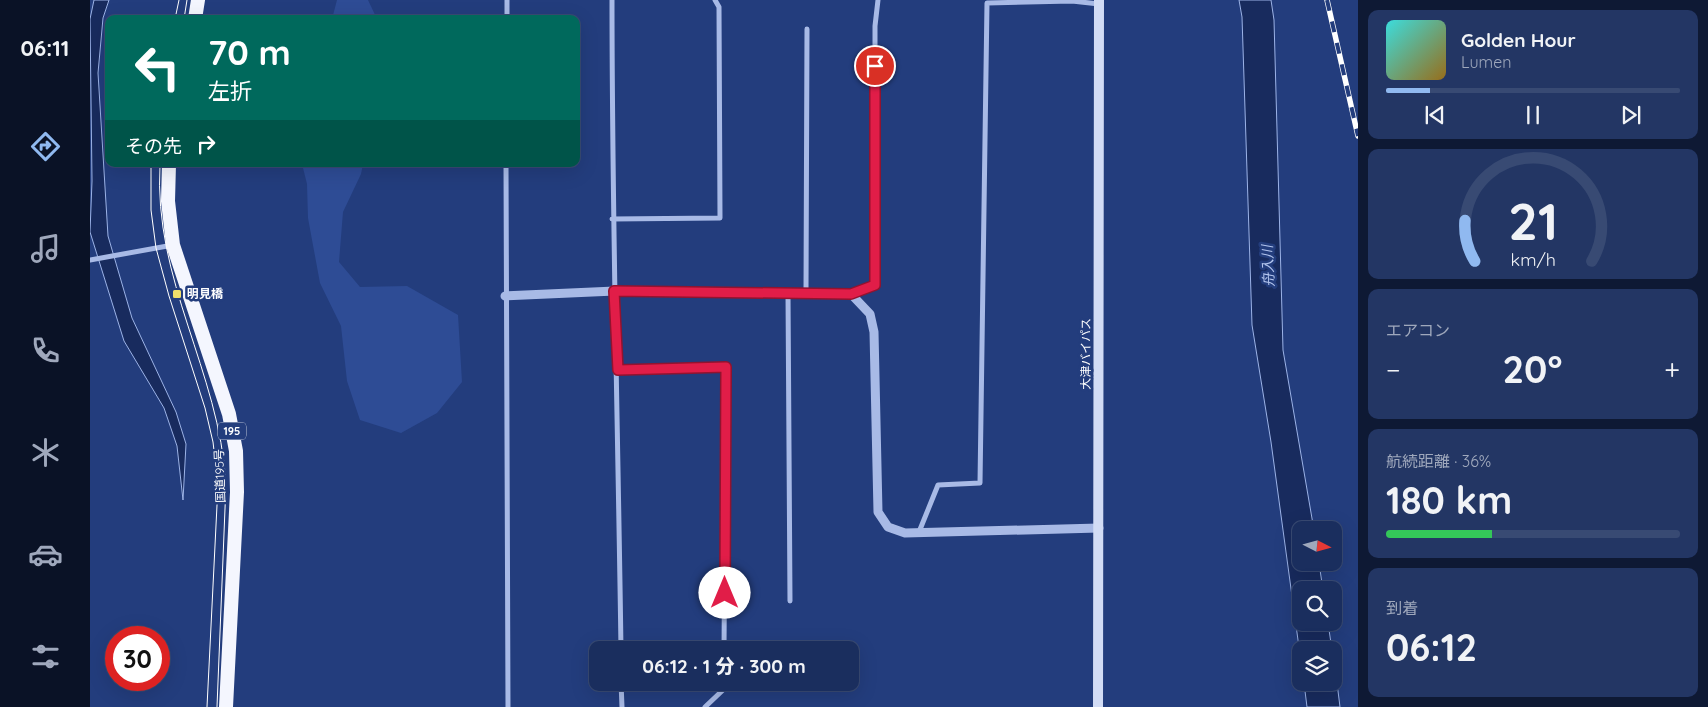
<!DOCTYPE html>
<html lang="ja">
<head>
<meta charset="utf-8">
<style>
	:root { --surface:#1a2e5e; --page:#233664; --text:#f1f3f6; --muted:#9fa8bc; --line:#384a73; --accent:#90b9f0 }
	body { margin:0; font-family:Quicksand,"Noto Sans JP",sans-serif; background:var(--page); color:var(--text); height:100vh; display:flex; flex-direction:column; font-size:19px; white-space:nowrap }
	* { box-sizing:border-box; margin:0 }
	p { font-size:16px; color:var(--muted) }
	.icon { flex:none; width:28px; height:28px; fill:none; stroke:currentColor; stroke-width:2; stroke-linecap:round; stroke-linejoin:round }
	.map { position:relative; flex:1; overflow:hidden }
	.details { display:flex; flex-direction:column; gap:10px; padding:10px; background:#0e1934; width:350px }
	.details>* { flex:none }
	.guide { position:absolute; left:15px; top:15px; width:475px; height:152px; border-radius:10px; box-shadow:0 5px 20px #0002,0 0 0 1px var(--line); background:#00695c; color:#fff; overflow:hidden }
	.needle { width:32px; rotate:96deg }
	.controls { position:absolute; left:1202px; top:521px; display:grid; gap:10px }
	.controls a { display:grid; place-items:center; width:50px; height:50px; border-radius:10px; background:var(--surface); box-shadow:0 5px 20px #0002,0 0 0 1px var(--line); font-size:25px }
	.speed { position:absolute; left:15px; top:626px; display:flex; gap:10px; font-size:25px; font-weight:700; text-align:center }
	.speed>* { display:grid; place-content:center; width:65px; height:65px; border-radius:50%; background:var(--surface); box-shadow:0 5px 20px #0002,0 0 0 1px var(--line); line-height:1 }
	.speed .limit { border:8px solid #d22; background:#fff; color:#111 }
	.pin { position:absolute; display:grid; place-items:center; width:42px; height:42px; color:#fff; margin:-21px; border:2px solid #fff; border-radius:50%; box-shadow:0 1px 5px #0007 }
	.me { position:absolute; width:55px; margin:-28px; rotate:0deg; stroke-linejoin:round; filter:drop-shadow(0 0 4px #0008) }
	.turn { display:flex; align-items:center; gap:18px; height:105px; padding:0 20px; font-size:22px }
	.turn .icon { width:65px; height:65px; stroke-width:2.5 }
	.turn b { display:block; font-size:35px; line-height:42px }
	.then { display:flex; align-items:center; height:48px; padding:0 20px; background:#0003; gap:10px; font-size:19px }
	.big { font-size:38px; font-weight:800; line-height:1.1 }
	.details .widget { flex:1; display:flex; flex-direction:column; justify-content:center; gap:8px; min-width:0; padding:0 18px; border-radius:10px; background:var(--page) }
	.details .dial { align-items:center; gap:0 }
	.dial svg { height:130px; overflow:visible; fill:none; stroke:var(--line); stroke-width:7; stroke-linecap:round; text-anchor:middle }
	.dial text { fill:var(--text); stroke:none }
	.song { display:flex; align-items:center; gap:15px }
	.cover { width:60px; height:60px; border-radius:8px; background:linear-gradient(135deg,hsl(180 70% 55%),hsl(40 70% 35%)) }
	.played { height:5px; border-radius:2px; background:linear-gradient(90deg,var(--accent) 15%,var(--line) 15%) }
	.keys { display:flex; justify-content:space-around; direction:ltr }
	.heat { display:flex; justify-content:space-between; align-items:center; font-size:28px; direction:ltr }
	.charge { height:8px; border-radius:4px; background:linear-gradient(90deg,#34c759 36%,var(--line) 0) }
	.trip { position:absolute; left:499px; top:641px; width:270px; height:50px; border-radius:10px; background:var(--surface); box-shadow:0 5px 20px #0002,0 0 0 1px var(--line); font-weight:800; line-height:50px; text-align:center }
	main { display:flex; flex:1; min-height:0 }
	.tab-bar { display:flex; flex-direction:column; width:90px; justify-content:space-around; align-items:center; background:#0a1226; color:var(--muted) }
	.tab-bar .icon { width:35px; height:35px }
	.tab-bar .current { color:var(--accent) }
	.tab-bar b { font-size:22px; color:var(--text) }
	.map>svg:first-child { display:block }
	.green { fill:#2e4c95 }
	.water { fill:#182b5e; stroke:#9cb3e7 }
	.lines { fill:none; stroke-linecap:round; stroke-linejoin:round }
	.minor { stroke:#a8bae6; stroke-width:5 }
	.tertiary { stroke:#a8bae6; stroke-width:9 }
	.secondary { stroke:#d2dcf5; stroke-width:10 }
	.trunk { stroke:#f4f6fe; stroke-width:14 }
	.tram { stroke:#fff; stroke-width:1 }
	.rail-casing { stroke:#fff; stroke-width:5.5 }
	.rail { stroke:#233d7d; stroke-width:4; stroke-dasharray:11; stroke-linecap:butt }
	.route-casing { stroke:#92132f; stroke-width:12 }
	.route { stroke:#e11d48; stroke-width:9 }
	.poi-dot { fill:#f0df6b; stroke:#233d7d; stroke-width:2 }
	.labels { text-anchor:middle; stroke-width:5; stroke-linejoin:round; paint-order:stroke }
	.shield { fill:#233d7d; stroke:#bdc5d8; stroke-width:1 }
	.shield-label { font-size:11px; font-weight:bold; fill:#fff }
	.poi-label { font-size:12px; font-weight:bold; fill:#fff; stroke:#233d7d; text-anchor:start }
	.street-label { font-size:12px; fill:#fff; stroke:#233d7d }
	.water-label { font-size:14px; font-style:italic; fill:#b3c5ee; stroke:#233d7d }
</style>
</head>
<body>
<main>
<nav class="tab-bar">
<b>06:11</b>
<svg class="icon current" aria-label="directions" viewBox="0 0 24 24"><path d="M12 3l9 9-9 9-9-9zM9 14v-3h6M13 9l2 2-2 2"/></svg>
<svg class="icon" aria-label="music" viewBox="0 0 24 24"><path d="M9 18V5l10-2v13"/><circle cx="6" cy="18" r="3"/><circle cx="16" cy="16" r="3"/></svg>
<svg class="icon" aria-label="phone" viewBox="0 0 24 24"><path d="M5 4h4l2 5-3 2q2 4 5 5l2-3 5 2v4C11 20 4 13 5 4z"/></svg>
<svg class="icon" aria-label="climate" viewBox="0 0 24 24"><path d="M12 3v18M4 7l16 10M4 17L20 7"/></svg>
<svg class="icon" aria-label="car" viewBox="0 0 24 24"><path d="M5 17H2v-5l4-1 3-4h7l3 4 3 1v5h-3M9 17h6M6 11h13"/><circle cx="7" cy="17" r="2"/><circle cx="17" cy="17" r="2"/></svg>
<svg class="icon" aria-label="filters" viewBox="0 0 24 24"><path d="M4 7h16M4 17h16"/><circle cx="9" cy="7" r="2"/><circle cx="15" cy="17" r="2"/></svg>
</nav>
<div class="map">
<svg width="1268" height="707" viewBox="0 0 1268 707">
	<rect width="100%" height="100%" fill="#233d7d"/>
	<path class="green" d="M 247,0 L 278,0 L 287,19 L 242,19 Z
		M 212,164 L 273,164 L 271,174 L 253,212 L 249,262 L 270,287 L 317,286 L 368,315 L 372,382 L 347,413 L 311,433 L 270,420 L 257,381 L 251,326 L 230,283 L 218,218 L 217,184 Z"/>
	<path class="water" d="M 4,0 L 19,0 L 13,18 L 8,73 L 18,236 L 42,318 L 86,412 L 96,444 L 93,500 L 87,446 L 74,408 L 34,341 L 0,232 L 2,181 L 0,19 Z
		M 1149,0 L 1181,0 L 1184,20 L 1193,350 L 1224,530 L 1211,530 L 1211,562 L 1229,563 L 1233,590 L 1211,590 L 1211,622 L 1238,623 L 1242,650 L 1211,650 L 1211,662 L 1181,442 L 1162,325 L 1152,17 Z
		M 1244,659 L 1250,707 L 1217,707 L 1214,683 L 1244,682 Z"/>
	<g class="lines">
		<path class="minor" d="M 522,0 C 522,217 528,433 531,650
			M 417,19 L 417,0
			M 416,164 L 418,707
			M 522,219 L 630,218 L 629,7 L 625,0
			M 0,260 L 83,245
			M 698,293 L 700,601
			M 716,293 L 717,29
			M 761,294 L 785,285 L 785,26 L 788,0
			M 528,370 L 636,367 L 634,650
			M 829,532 L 848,485 L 890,483 L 897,3 L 982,1 L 1009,4
			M 531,682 L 532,707
			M 615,707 L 634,689 L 634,682"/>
		<path class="tertiary" d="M 415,296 L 525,291 L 761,294 L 780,314 L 784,332 L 788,512 L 798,527 L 815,533 L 1009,528"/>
		<path class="secondary" d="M 1008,707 L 1009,0"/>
		<path class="trunk" d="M 105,19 L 108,0
			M 79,164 L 78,201 L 83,245 L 139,414 L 146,451 L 147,492 L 136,707"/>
		<path class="tram" d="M 85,19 L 89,0
			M 94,19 L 97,0
			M 61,164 L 61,210 L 66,248 L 79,296 L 115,408 L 123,442 L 128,485 L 117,707
			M 70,164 C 63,281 129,370 136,484 L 127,707"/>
		<defs>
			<path id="rail" d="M 1237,0 L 1268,136"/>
		</defs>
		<use href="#rail" class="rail-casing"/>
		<use href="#rail" class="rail"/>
	</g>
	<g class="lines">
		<defs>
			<path id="route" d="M 635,593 L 636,367 L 528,370 L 524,291 L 761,294 L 785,285 L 785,66"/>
		</defs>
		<use href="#route" class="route-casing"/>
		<use href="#route" class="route"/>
	</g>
	<rect class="poi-dot" x="82" y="289" width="10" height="10" rx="2.5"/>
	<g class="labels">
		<rect class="shield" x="128" y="422.5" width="28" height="17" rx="4"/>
		<g class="shield-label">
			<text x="142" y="435">195</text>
		</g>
		<g class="poi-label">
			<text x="97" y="298">明見橋</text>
		</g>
		<g class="street-label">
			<text transform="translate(996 354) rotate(-90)" y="4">大津バイパス</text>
			<text transform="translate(130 476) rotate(-92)" y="4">国道195号</text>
		</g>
		<g class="water-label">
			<text transform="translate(1178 266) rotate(-93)" y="5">舟入川</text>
		</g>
	</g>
</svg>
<div class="controls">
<a><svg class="needle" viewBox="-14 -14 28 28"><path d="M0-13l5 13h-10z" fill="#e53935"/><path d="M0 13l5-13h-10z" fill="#9fa8bc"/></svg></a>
<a><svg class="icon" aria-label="search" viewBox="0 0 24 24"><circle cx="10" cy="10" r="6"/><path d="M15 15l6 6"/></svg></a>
<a><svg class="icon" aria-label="layers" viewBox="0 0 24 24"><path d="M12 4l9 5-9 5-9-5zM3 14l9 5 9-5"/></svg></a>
</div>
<div class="speed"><div class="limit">30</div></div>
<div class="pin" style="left:785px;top:66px;background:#d93025"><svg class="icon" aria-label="arrive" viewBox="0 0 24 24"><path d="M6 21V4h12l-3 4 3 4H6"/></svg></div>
<svg class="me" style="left:635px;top:593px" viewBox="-20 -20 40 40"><circle r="19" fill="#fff"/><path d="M0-13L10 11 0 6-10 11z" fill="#e11d48"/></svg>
<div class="trip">06:12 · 1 分 · 300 m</div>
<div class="guide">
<div class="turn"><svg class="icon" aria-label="left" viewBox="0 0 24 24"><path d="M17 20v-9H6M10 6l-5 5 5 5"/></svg><div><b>70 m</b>左折</div></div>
<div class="then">その先<svg class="icon" aria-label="right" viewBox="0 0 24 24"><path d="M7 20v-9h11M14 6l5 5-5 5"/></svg></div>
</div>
</div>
<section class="details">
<div class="widget">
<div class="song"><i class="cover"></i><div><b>Golden Hour</b><p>Lumen</p></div></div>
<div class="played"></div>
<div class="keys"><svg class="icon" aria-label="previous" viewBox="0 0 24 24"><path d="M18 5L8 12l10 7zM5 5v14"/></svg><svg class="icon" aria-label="pause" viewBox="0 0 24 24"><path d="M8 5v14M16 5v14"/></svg><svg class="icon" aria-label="next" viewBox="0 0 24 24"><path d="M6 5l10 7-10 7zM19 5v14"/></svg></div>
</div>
<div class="widget dial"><svg viewBox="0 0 100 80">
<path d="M14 69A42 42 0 1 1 86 69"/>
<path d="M14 69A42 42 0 0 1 8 44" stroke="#90b9f0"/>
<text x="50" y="56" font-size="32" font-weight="700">21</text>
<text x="50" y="72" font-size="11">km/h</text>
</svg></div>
<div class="widget"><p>エアコン</p>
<div class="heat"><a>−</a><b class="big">20°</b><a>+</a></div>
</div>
<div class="widget"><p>航続距離 · 36%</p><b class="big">180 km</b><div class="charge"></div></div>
<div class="widget"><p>到着</p><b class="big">06:12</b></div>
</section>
</main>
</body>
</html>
